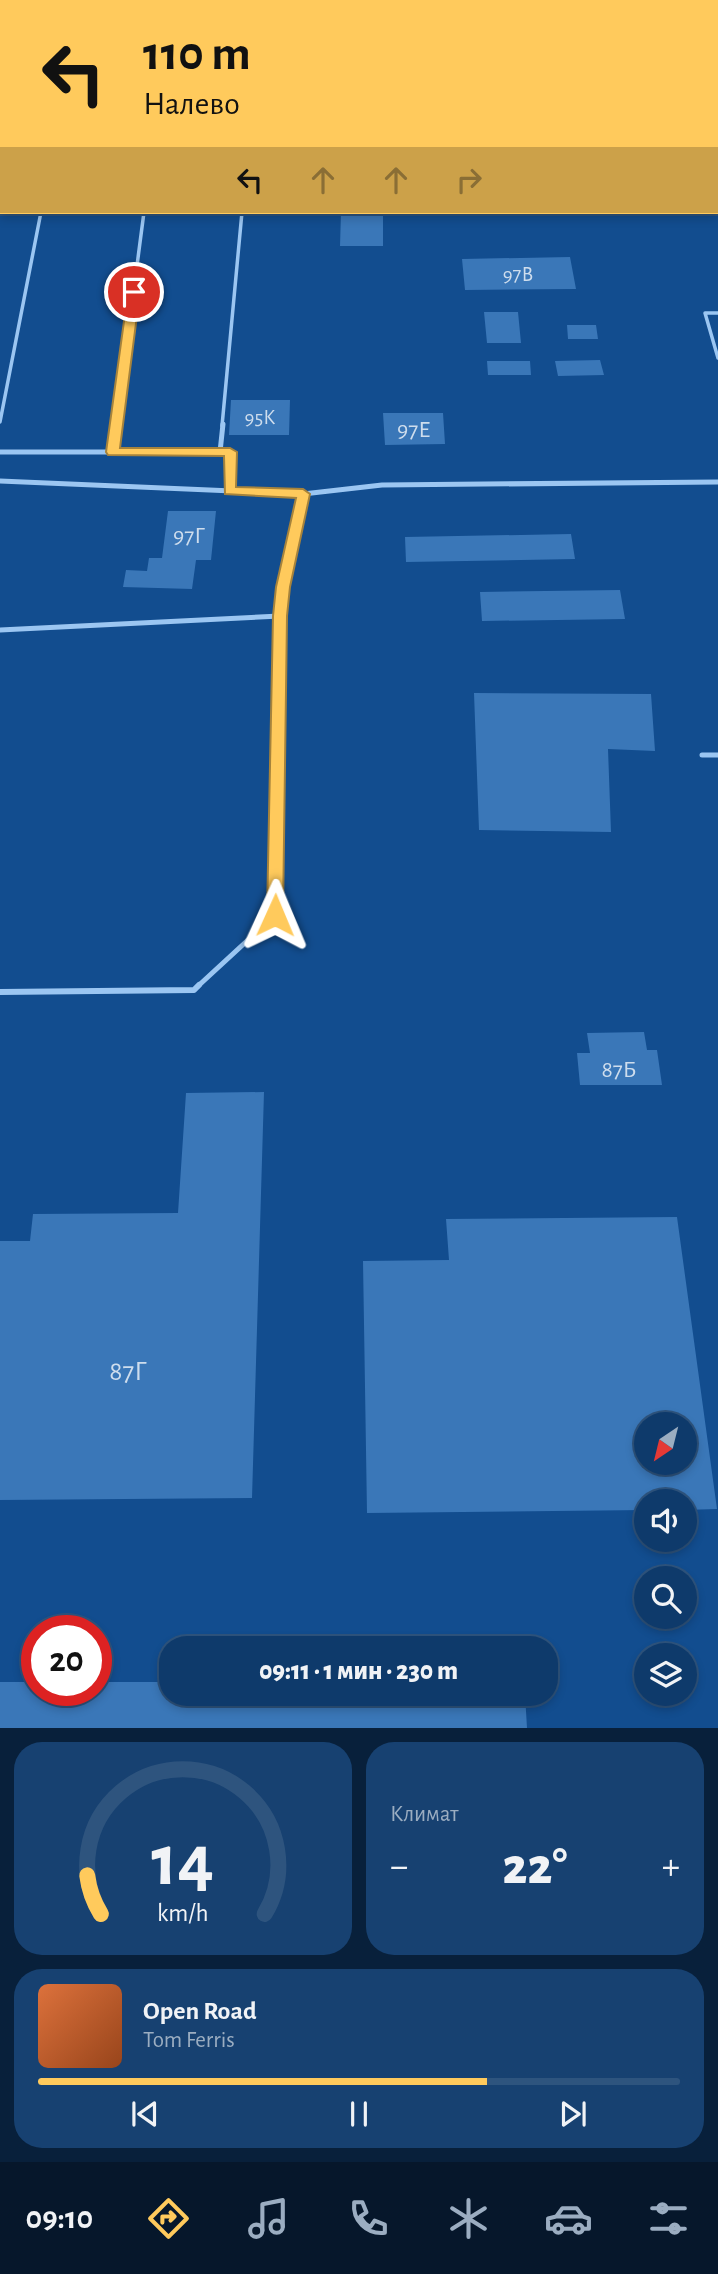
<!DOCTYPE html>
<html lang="ru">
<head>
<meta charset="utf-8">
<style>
	:root { --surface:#0e3a6b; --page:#174171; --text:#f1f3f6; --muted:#9badc1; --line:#2e547e; --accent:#ffca5c }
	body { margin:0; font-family:"Alegreya Sans",sans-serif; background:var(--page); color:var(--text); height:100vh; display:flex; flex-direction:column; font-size:26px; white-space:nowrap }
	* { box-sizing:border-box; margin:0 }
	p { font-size:23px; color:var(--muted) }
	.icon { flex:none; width:38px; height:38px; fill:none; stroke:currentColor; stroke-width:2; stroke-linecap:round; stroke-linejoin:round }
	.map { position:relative; height:1728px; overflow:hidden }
	.side { display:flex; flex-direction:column; gap:14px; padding:14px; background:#08203b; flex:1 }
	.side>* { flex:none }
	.banner { position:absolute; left:0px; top:0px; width:719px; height:214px; box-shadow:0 4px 10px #0003,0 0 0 2px var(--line); background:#ffca5c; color:#111; overflow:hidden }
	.needle { width:46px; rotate:215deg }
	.buttons { position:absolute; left:634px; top:1412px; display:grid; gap:14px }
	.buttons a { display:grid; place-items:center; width:63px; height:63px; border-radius:50%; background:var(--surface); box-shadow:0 4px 10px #0003,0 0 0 2px var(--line); font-size:35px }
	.speed { position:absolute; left:21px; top:1615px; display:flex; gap:14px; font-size:35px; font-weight:700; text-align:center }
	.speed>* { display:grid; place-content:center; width:91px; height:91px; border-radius:50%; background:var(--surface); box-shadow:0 4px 10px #0003,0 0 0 2px var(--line); line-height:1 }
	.speed .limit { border:10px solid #d22; background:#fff; color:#111 }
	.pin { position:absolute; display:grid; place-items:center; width:60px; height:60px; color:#fff; margin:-30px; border:4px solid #fff; border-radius:50%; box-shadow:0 2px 7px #0007 }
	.me { position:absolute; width:77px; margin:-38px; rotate:1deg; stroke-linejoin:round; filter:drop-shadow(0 0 5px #0008) }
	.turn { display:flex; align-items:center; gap:24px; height:147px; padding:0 28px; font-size:32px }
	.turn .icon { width:91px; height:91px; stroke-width:2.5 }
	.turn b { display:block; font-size:49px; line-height:60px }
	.lanes { display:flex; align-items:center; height:66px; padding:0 28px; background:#0003; justify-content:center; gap:35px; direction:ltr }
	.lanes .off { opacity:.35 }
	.big { font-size:52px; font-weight:800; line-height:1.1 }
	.side .card { flex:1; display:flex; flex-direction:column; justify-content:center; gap:10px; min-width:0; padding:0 24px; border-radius:28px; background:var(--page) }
	.side .dial { align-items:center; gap:0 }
	.dial svg { height:182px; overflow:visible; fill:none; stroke:var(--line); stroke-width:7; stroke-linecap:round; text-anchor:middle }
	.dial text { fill:var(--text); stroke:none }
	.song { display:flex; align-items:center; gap:21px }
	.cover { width:84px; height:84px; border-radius:10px; background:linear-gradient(135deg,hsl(20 70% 55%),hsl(20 70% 35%)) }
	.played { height:7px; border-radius:4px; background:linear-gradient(90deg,var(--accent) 70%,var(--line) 70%) }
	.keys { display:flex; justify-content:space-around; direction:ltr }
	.heat { display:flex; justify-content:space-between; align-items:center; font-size:38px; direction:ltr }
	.side .tiles { flex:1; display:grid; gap:14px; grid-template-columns:1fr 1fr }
	.card:last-child { grid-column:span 2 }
	.trip { position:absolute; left:159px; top:1636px; width:399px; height:70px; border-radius:28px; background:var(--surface); box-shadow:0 4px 10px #0003,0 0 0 2px var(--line); font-weight:800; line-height:70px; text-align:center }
	.dock { display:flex; height:112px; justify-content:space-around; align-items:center; background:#06172b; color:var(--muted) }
	.dock .icon { width:49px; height:49px }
	.dock .active { color:var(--accent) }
	.dock b { font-size:32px; color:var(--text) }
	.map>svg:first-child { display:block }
	.building { fill:#3a77b8; fill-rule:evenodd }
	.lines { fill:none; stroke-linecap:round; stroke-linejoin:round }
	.lane-far2 { stroke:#9bc6f2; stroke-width:3.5 }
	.lane-far1 { stroke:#9bc6f2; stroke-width:5 }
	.lane { stroke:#9bc6f2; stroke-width:6 }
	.route { fill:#ffca5c; stroke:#a6833c; stroke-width:2 }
	.labels { text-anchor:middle; stroke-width:5; stroke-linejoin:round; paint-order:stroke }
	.far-number-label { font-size:21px; fill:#cedded }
	.number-label { font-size:24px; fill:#cedded }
	.near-number-label { font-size:28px; fill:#cedded }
</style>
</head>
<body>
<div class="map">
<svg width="718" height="1728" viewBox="0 0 718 1728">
	<rect width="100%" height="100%" fill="#124d8f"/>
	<path class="building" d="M 341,212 L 383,212 L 383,246 L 340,246 Z
		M 570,257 L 576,289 L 465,290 L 462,259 Z
		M 484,312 L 518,312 L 521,343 L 487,343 Z
		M 567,325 L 596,325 L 598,339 L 568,339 Z
		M 600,360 L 604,375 L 558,376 L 555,361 Z
		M 487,361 L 530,361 L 531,375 L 488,375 Z
		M 231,400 L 290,400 L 289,435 L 229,435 Z
		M 383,413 L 443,413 L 445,444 L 385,445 Z
		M 168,511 L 216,511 L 211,560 L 196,560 L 192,589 L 123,587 L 126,570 L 147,571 L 149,558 L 162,558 Z
		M 571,534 L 575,559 L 406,562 L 405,537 Z
		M 620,590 L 625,619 L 482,621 L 480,592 Z
		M 474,693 L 651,694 L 655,751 L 608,749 L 611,832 L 479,830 Z
		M 644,1032 L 647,1050 L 657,1050 L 662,1085 L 580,1085 L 577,1053 L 590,1053 L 587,1033 Z
		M 264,1092 L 252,1498 L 0,1500 L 0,1241 L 30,1241 L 33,1214 L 178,1213 L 186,1093 Z
		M 677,1217 L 717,1509 L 684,1510 L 684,1502 L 646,1502 L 646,1510 L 367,1513 L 363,1261 L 449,1260 L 446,1219 ZM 646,1424 L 684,1424 L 684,1463 L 646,1463 Z
		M 0,1682 L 37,1682 L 37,1690 L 96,1690 L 96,1682 L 172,1682 L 172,1694 L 525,1694 L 527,1728 L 0,1728 Z"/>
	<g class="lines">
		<path class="lane-far2" d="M 40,2 L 193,1
			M 718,313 L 705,313 L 718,358
			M 0,422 L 41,212
			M 116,426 L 144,212
			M 222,426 L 242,212"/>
		<path class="lane-far1" d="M 0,452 L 230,452 L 229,491
			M 113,452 L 117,424
			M 220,452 L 223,424
			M 0,481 L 303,494
			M 0,630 L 280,616
			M 702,755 L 718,755
			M 197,987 L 275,915 L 280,616 L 283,587 L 303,494 L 382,485 L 718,482"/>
		<path class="lane" d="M 0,992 L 194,990 L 199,985"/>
	</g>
	<path class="route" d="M 134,288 L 140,292 L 120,448 L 230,448 L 237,452 L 236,487 L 303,489 L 310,494 L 290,587 L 287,616 L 283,915 L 281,920 L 269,920 L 267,915 L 273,616 L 276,587 L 296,498 L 225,494 L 224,456 L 108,455 L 106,452 L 128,292 Z"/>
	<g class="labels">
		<g class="far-number-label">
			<text x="518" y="281">97В</text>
			<text x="260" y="424">95К</text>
		</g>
		<g class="number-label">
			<text x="414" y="437">97Е</text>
			<text x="189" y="543">97Г</text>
			<text x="619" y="1077">87Б</text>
		</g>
		<g class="near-number-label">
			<text x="128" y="1380">87Г</text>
		</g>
	</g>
</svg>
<div class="buttons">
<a><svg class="needle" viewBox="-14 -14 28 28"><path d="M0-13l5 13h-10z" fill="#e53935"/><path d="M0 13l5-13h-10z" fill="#9badc1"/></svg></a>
<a><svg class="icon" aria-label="sound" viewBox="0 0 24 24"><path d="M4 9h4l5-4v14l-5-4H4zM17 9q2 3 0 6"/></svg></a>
<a><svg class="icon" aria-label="search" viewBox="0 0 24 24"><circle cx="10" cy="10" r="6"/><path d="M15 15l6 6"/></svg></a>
<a><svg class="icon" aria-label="layers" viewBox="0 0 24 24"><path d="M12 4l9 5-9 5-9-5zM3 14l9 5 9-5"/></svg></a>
</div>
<div class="speed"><div class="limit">20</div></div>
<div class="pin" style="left:134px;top:292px;background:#d93025"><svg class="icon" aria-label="arrive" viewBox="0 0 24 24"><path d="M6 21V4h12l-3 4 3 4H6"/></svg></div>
<svg class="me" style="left:275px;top:915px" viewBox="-20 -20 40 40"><path d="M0-17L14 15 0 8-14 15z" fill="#ffca5c" stroke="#fff" stroke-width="4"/></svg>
<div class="trip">09:11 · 1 мин · 230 m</div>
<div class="banner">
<div class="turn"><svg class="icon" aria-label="left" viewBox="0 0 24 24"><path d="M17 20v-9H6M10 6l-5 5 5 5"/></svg><div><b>110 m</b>Налево</div></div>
<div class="lanes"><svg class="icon" aria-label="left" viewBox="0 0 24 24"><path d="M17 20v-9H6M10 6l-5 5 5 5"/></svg><svg class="icon off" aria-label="ahead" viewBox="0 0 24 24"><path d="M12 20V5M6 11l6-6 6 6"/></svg><svg class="icon off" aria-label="ahead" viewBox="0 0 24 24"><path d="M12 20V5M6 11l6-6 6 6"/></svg><svg class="icon off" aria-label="right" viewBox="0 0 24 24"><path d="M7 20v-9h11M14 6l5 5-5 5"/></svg></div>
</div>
</div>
<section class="side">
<div class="tiles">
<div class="card dial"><svg viewBox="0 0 100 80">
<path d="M14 69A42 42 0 1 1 86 69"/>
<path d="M14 69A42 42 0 0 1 8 52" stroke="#ffca5c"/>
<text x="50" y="56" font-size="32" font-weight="700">14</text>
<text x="50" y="72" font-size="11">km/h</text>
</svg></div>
<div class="card"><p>Климат</p>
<div class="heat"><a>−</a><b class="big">22°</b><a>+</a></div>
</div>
<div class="card">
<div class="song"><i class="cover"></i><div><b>Open Road</b><p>Tom Ferris</p></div></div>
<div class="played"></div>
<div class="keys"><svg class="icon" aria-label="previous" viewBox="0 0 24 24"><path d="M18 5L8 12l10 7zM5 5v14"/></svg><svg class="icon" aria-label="pause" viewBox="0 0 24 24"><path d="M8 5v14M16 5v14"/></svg><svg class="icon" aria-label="next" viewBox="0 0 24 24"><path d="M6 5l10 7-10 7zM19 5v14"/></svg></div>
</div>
</div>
</section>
<nav class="dock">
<b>09:10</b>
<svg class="icon active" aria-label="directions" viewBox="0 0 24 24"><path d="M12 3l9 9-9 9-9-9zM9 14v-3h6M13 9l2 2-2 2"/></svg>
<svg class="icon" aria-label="music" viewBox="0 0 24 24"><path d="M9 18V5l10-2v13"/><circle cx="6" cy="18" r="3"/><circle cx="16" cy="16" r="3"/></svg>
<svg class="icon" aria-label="phone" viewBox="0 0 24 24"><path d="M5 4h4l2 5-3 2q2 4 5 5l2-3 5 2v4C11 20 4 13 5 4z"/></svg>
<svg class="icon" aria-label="climate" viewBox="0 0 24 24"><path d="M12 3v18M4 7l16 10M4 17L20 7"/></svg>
<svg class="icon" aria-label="car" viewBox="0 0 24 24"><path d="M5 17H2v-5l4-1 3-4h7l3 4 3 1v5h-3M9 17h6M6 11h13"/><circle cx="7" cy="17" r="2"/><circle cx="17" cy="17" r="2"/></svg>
<svg class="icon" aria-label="filters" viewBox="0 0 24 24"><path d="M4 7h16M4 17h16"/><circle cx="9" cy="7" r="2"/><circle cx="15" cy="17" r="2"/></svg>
</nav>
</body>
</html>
